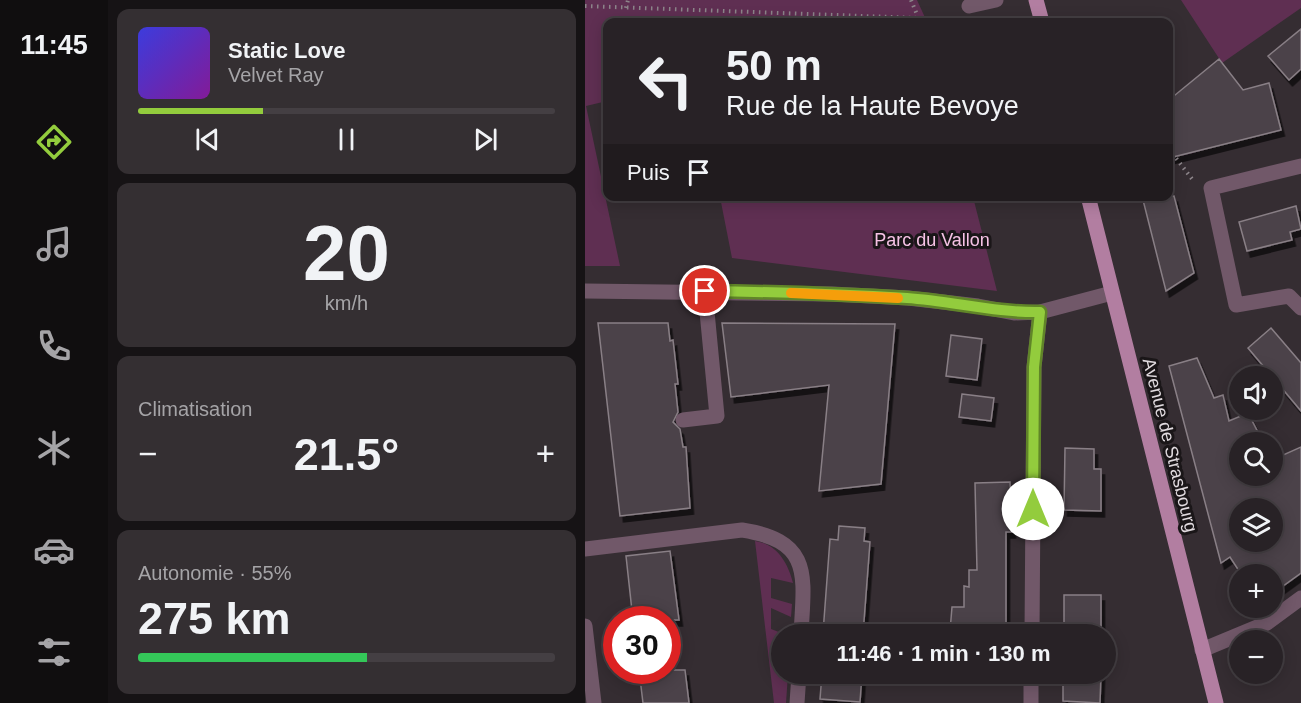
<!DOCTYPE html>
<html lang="fr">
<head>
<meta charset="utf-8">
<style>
	:root { --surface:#282226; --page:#342f32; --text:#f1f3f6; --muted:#a5a4a7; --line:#443f43; --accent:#93cc3d }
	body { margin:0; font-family:Arial,sans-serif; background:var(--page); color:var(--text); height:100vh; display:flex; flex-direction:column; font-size:22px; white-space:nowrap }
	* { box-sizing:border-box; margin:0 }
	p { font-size:20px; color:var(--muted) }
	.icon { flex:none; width:33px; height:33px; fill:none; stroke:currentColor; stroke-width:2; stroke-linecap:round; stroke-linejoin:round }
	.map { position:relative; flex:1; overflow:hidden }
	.side { display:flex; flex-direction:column; gap:9px; padding:9px; background:#161315; width:477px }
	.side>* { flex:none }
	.top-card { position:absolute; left:18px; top:18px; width:570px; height:183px; border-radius:12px; box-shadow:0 3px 15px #0003,0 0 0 2px var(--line); background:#282226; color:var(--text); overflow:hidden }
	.buttons { position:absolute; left:644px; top:366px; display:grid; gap:12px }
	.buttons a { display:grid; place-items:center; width:54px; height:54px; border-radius:50%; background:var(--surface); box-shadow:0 3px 15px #0003,0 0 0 2px var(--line); font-size:30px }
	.speed { position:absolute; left:18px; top:606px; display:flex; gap:12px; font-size:30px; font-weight:700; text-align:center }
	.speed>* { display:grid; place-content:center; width:78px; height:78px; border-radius:50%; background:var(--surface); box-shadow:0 3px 15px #0003,0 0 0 2px var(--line); line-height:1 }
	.speed .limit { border:9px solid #d22; background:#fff; color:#111 }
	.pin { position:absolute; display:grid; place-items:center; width:51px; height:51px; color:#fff; margin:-26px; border:3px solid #fff; border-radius:50%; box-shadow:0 2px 6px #0007 }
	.me { position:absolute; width:66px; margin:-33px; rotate:0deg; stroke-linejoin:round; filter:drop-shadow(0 0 4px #0008) }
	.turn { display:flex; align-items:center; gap:21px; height:126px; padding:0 24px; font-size:27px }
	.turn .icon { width:78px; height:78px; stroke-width:2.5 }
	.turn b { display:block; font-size:42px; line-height:51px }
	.then { display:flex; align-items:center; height:57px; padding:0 24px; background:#0003; gap:12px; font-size:22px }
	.big { font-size:45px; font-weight:600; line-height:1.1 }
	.side .widget { flex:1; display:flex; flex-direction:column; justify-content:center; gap:9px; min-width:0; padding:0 21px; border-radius:12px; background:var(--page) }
	.side .dial { align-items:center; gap:0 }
	.dial b { font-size:78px; line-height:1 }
	.song { display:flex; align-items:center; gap:18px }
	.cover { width:72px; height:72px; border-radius:9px; background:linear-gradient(135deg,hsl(240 70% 55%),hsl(290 70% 35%)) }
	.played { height:6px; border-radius:3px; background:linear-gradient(90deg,var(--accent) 30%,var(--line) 30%) }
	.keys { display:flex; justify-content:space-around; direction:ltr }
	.heat { display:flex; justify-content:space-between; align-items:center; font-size:33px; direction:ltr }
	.charge { height:9px; border-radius:4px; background:linear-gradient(90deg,#34c759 55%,var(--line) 0) }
	.trip { position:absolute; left:186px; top:624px; width:345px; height:60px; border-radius:30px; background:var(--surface); box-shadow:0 3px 15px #0003,0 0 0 2px var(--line); font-weight:600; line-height:60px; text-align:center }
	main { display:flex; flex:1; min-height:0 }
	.menu { display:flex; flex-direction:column; width:108px; justify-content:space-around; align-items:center; background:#100e0f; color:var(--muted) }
	.menu .icon { width:42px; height:42px }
	.menu .current { color:var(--accent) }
	.menu b { font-size:27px; color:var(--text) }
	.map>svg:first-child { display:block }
	.green { fill:#5f2f52 }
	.building { fill:#4b4348; stroke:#897f86; stroke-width:1.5; fill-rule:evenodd; filter:url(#shadow) }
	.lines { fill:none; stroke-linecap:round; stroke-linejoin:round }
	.path { stroke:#8c858a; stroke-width:4; stroke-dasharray:1.5 4.5; stroke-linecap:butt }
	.minor { stroke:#715869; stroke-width:15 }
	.major { stroke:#b27ea1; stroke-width:15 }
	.route-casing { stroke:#608528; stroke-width:15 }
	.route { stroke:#93cc3d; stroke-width:10 }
	.slow { stroke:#f59e0b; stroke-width:10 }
	.labels { text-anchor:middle; stroke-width:6; stroke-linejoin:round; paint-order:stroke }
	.park-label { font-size:18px; fill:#f6c2e5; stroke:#1a1618 }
	.street-label { font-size:18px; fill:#e1dbdf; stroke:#1a1618 }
</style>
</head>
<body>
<main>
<nav class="menu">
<b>11:45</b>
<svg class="icon current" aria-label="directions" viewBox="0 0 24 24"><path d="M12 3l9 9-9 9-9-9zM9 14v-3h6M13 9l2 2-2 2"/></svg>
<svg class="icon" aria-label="music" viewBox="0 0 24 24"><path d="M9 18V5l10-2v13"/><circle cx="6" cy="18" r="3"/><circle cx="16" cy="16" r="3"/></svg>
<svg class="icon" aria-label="phone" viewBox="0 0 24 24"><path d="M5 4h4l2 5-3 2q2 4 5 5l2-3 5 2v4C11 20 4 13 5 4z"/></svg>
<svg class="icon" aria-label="climate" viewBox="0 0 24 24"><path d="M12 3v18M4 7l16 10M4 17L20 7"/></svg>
<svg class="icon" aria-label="car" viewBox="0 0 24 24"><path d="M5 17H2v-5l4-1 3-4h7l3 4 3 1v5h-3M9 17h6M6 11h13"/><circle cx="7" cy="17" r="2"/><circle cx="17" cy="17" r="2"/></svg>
<svg class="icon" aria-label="filters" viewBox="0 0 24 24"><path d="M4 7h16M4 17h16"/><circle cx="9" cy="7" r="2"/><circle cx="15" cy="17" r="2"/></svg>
</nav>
<section class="side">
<div class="widget">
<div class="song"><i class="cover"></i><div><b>Static Love</b><p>Velvet Ray</p></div></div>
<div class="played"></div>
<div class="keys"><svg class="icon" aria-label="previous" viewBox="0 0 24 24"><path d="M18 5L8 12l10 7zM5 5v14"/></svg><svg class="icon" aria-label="pause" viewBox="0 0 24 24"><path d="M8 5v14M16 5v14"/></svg><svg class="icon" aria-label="next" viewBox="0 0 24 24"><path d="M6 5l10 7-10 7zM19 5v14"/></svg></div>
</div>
<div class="widget dial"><b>20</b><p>km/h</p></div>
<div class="widget"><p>Climatisation</p>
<div class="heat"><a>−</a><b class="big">21.5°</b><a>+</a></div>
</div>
<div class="widget"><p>Autonomie · 55%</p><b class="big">275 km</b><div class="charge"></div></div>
</section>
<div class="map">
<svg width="716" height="703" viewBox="0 0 716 703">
	<defs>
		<filter id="shadow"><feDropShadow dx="3.5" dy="6" stdDeviation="0" flood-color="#0009"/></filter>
	</defs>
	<rect width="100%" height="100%" fill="#352d32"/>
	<path class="green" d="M 0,0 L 332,0 L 342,22 L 22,22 L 22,101 L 1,106 L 35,266 L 0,266 Z
		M 596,0 L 716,0 L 716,8 L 637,63 Z
		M 135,197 L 388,197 L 412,291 L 147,258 Z
		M 170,541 C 192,544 203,563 208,583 L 186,578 L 186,598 L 207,604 L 206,617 L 186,608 L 186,629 L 199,634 L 196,634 L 196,674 L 203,674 L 201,703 L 189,703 Z"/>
	<path class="building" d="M 716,29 L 716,69 L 704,80 L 683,56 Z
		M 634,59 L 658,90 L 684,83 L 696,130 L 584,158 L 584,100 Z
		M 557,196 L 589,196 L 609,273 L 581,291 Z
		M 711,206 L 716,229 L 705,232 L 707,240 L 662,251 L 654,222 Z
		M 13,323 L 83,323 L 85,341 L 88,340 L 93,384 L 90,384 L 93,412 L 88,422 L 95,429 L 98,447 L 101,447 L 105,508 L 35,516 Z
		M 137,323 L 310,324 L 296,484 L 234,491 L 244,385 L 146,397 Z
		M 686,328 L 716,363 L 716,411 L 663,348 Z
		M 366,335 L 397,339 L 392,380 L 361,376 Z
		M 612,358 L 629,398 L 638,395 L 644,421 L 663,413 L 678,442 L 654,442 L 654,476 L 687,476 L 687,460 L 716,447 L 716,573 L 687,594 L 687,574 L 656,574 L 645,557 L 636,563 L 584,366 ZM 654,508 L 687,508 L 687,542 L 654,542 Z
		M 377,394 L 409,398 L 406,421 L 374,417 Z
		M 480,448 L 509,449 L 509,469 L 516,469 L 516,511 L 479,510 Z
		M 425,482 L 427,532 L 421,532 L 421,631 L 365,631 L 367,607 L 379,607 L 379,586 L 384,587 L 384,570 L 392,570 L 390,483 Z
		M 254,526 L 280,528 L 279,541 L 285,542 L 278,634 L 238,633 L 245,539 L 253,540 Z
		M 85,551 L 94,620 L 48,620 L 41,556 Z
		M 479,595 L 516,595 L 516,634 L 479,634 Z
		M 54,670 L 100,670 L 104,703 L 58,703 Z
		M 237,674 L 277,674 L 275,702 L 235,699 Z
		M 478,674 L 516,674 L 515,703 L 478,701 Z"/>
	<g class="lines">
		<path class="path" d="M 326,0 L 335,22
			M 0,6 L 334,18
			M 41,8 L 43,0
			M 584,149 L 607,179"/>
		<path class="minor" d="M 384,6 L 411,0
			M 716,166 L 626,188 L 651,305 L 704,296 L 716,308
			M 0,291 L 247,294 L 323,298 L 393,306 L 429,313 L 455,312 L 527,293
			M 98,420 L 132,416 L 120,291
			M 0,549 L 157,530 C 228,541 219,576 216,634
			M 0,626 L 9,703
			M 447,634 L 449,367 L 455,312
			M 617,650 L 682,623 L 716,598
			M 212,703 L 214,674
			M 446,703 L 446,674"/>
		<path class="major" d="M 451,0 L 457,22
			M 503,196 L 631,703"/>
	</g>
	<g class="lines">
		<defs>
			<path id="route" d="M 120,291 C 187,292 255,294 322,298 C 367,301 411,313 455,312 L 449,367 L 448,509"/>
		</defs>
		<use href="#route" class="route-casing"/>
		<use href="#route" class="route"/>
		<path class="slow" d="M 206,293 L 313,298"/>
	</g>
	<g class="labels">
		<g class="park-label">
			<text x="347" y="246">Parc du Vallon</text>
		</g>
		<g class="street-label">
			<text transform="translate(585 445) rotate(76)" y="6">Avenue de Strasbourg</text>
		</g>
	</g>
</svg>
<div class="buttons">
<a><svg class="icon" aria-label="sound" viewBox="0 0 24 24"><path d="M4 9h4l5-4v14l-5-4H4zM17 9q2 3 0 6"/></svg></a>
<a><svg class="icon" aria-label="search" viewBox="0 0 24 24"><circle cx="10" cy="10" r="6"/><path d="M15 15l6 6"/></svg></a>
<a><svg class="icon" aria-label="layers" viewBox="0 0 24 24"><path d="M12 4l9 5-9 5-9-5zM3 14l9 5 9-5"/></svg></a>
<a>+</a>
<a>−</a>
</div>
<div class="speed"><div class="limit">30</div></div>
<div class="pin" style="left:120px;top:291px;background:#d93025"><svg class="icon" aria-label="arrive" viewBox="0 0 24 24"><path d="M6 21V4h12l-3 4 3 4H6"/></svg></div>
<svg class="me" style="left:448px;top:509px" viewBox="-20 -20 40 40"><circle r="19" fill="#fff"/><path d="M0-13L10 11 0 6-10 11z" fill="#93cc3d"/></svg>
<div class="trip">11:46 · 1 min · 130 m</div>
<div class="top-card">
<div class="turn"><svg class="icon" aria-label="left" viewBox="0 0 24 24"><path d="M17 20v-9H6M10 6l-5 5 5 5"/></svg><div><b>50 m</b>Rue de la Haute Bevoye</div></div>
<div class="then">Puis<svg class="icon" aria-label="arrive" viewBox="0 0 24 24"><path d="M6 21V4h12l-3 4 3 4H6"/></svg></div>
</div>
</div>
</main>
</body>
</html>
